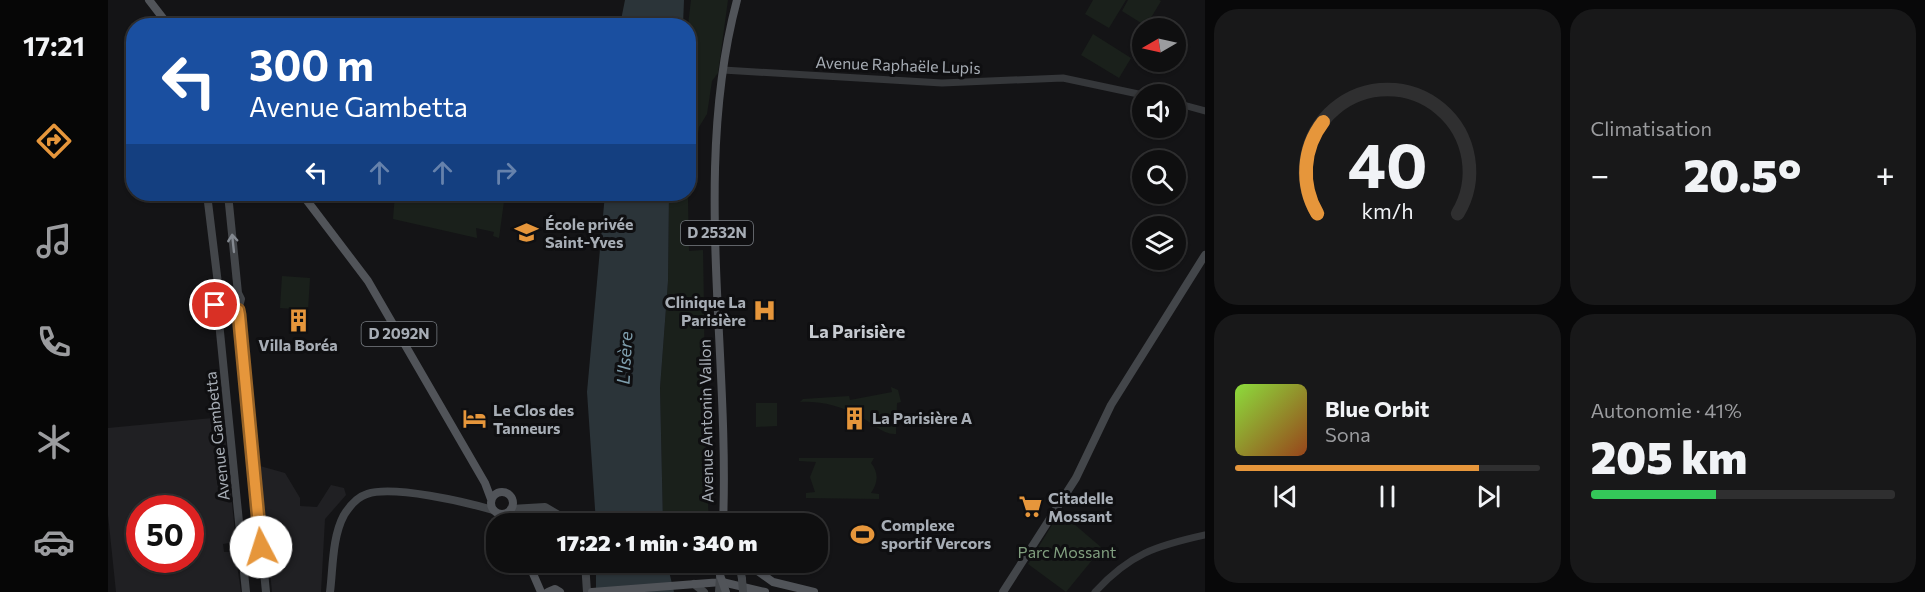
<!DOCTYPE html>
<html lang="fr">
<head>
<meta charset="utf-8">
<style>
	:root { --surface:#0f0f10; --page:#181819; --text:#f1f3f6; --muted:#9b9c9f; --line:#2f2f30; --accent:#e6963b }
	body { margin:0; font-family:Commissioner,sans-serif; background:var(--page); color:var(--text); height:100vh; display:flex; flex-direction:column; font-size:22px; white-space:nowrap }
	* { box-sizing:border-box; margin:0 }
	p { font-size:20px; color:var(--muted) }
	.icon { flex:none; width:33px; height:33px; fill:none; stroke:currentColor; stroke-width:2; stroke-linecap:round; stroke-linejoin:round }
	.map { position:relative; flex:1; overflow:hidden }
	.side { display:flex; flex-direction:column; gap:9px; padding:9px; background:#080809; width:720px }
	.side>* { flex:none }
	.guide { position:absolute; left:18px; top:18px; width:570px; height:183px; border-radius:24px; box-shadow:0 2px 4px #0004,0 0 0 2px var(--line); background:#1a4fa0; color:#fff; overflow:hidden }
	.needle { width:39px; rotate:261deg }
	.tools { position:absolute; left:1024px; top:18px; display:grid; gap:12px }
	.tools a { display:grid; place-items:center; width:54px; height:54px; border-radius:50%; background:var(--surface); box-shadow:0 2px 4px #0004,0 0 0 2px var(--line); font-size:30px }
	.speed { position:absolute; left:18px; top:495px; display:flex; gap:12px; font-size:30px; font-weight:700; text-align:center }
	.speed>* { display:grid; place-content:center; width:78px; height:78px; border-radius:50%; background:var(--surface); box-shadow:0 2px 4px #0004,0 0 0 2px var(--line); line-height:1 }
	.speed .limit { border:9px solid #d22; background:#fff; color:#111 }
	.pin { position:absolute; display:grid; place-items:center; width:51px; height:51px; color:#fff; margin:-26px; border:3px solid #fff; border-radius:50%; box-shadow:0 2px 6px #0007 }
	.me { position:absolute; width:66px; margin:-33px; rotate:355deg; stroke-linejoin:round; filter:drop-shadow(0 0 4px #0008) }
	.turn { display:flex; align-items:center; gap:21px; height:126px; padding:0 24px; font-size:27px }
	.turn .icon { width:78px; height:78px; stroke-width:2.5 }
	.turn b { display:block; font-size:42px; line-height:51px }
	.lanes { display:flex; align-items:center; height:57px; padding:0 24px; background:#0003; justify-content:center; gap:30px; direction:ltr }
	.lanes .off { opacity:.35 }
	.big { font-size:45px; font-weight:800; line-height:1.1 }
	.side .tile { flex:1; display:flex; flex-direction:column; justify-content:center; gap:9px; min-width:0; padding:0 21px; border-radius:24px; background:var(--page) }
	.side .dial { align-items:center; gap:0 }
	.dial svg { height:156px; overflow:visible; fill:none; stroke:var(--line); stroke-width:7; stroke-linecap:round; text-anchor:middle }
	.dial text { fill:var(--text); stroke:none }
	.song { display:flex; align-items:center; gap:18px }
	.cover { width:72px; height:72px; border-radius:9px; background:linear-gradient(135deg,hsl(90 70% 55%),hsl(20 70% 35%)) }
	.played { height:6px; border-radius:3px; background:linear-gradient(90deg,var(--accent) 80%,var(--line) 80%) }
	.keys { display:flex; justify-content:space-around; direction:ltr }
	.heat { display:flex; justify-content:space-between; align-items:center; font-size:33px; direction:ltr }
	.charge { height:9px; border-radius:4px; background:linear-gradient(90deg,#34c759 41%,var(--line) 0) }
	.side .tiles { flex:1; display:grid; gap:9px; grid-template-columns:repeat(2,1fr) }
	.trip { position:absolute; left:378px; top:513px; width:342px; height:60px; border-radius:24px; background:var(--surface); box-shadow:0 2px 4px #0004,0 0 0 2px var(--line); font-weight:800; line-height:60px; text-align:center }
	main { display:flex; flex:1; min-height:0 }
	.dock { display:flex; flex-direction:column; width:108px; justify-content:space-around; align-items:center; background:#060606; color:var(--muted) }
	.dock .icon { width:42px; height:42px }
	.dock .active { color:var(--accent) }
	.dock b { font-size:27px; color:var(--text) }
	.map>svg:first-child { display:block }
	.built { fill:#202023; fill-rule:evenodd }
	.green { fill:#1a201b }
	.water { fill:#2b3439 }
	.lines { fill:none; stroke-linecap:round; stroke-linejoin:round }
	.tertiary { stroke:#35373a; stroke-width:7 }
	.secondary { stroke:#43464a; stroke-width:8 }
	.primary { stroke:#515459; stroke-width:8 }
	.secondary-bridge { stroke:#43464a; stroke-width:8 }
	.primary-bridge { stroke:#515459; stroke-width:8 }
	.oneway { stroke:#848990 }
	.route-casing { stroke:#966226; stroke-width:15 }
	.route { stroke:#e6963b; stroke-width:10 }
	.labels { text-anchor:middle; stroke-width:6; stroke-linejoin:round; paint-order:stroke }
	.shield { fill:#0f0f11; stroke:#797e84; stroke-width:1.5 }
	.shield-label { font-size:15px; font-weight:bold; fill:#a7adb5 }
	.street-label { font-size:16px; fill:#a7adb5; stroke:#0f0f11 }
	.poi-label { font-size:16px; font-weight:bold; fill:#a7adb5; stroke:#0f0f11; text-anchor:start }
	.park-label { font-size:16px; fill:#819f7f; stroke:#0f0f11 }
	.neighbourhood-label { font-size:18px; font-weight:bold; fill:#c7cbd1; stroke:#0f0f11 }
	.water-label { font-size:18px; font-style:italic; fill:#7f9fae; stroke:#0f0f11 }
</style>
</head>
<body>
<main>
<nav class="dock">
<b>17:21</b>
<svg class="icon active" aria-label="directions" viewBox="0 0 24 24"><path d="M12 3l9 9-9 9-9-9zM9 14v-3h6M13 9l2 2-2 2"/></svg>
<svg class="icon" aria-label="music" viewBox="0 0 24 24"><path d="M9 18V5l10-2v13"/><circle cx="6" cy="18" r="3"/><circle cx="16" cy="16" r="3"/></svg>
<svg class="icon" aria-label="phone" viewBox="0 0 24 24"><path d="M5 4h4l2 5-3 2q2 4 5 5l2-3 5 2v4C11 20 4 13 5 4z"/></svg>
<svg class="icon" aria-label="climate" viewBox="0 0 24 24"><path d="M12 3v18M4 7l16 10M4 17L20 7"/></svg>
<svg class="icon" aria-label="car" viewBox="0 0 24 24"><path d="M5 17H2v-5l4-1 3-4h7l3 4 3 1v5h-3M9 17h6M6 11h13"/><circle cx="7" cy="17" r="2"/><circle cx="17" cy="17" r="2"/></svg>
</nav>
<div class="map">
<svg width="1097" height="592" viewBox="0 0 1097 592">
	<rect width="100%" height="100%" fill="#141416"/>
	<path class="built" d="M 115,417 L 128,542 L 115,544 L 116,552 L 126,552 L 126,565 L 129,565 L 133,592 L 8,592 L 0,515 L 0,428 ZM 32,508 L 82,508 L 82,560 L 32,560 Z
		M 152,466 L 177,473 L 192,498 L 192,506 L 209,507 L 223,485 L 236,488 L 238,495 L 217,519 L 213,592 L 164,592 Z"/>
	<path class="green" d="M 583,0 L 620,0 L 610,73 L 604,81 L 599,114 L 591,127 L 580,200 L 581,251 L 595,250 C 597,341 596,432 601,523 L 555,524 L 552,388 L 560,281 L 561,197 L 561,194 L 580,194 L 580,25 Z
		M 985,0 L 1018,0 L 1001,28 L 977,14 Z
		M 1020,0 L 1051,0 L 1053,1 L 1038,26 L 1014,11 Z
		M 985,34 L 1023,58 L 1011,78 L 973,55 Z
		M 287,194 L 397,194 L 391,238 L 385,236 L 386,232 L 368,228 L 369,238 L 285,219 Z
		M 174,276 L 202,278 L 200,310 L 172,308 Z
		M 783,387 L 790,390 L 793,402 L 789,403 L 788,434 C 774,435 764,422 751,416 C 733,406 713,401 692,402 L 695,399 L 741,396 L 742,400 L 784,392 Z
		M 648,403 L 669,403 L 669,426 L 648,427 Z
		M 691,458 L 766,458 L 763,463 C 771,473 770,483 763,493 L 771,494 L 771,499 L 698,498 L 698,493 L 707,492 L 702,477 L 708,462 L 691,461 Z
		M 952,512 L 994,548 L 958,592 L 920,564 Z"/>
	<path class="water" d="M 517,0 L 576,0 L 575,25 L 512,25 Z
		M 497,194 L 561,194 L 560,281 L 552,388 L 555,523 L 488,523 L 479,392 Z
		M 488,562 L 559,563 L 566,592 L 488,592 Z"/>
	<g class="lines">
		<path class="tertiary" d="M 615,70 L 834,83 L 955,78 L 1035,95
			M 1068,103 L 1097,111
			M 987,592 C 1022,554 1047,546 1097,535"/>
		<path class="secondary" d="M 99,194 L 111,292 L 107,305 L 118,315 L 130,310
			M 120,194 L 130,293 L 133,299 L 130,310 L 158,592
			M 111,292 L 118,289 L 130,293
			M 113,313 L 111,322 L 138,592
			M 403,509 L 437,507 L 466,524
			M 477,562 L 479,592
			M 631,562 L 634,579
			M 586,584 L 596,592
			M 222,592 C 225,569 224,537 236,515 C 241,507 249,497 259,494 C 285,485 358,502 385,510
			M 895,592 L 968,478 L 1003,405 L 1097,255"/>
		<path class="primary" d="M 41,0 L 61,26
			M 194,194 L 260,281 L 377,483 L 383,499
			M383 503a11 11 0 1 1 22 0a11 11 0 1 1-22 0Z
			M 392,514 L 399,524
			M 615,524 C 622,352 584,168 629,0
			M 420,562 L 433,592
			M 637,562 L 665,582 L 706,592
			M 612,575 L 613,562
			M 440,592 L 447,589 L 452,592
			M 484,592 L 614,582 L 657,592"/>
		<path class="secondary-bridge" d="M 634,579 L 635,592
			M 611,592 L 612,577"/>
		<path class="primary-bridge" d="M 612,575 L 618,592"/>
	</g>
	<defs><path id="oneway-shaft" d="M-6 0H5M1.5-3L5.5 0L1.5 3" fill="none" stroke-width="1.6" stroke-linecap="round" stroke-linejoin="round" transform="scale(1.5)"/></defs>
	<use class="oneway" href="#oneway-shaft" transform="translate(125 243) rotate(-96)"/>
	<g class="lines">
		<defs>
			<path id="route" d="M 107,305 L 113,313 L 122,315 L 130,310 L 131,315 L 153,547"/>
		</defs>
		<use href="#route" class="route-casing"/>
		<use href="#route" class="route"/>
	</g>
	<defs>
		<symbol id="school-bare" viewBox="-9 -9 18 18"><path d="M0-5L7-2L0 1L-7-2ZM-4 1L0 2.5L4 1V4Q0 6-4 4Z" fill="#e6963b" stroke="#0f0f11" stroke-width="2.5" paint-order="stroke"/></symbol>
		<symbol id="hospital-bare" viewBox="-9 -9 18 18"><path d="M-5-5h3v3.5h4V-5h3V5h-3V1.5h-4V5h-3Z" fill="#e6963b" stroke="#0f0f11" stroke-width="2.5" paint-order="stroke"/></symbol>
		<symbol id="building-bare" viewBox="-9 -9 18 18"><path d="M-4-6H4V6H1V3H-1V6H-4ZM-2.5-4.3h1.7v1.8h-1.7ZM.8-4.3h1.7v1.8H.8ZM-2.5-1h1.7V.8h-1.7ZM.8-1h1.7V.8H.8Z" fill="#e6963b" stroke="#0f0f11" stroke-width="2.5" paint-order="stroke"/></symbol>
		<symbol id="hotel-bare" viewBox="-9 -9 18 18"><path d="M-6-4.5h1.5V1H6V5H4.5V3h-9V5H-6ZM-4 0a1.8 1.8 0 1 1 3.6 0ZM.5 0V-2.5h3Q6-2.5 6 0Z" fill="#e6963b" stroke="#0f0f11" stroke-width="2.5" paint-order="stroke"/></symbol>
		<symbol id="supermarket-bare" viewBox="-9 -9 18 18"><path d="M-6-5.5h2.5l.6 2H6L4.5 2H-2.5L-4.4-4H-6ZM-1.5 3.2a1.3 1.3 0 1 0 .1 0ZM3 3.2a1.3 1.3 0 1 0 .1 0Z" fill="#e6963b" stroke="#0f0f11" stroke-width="2.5" paint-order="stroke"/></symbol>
		<symbol id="stadium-bare" viewBox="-9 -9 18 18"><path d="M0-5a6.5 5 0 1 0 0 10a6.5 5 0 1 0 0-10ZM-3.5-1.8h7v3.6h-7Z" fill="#e6963b" stroke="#0f0f11" stroke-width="2.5" paint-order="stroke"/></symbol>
	</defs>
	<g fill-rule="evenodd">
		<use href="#school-bare" x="402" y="216" width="33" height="33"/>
		<use href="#hospital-bare" x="640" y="294" width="33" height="33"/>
		<use href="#building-bare" x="174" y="304" width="33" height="33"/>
		<use href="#building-bare" x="730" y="402" width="33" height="33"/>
		<use href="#hotel-bare" x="350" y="402" width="33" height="33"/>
		<use href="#supermarket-bare" x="906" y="490" width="33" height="33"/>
		<use href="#stadium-bare" x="738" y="518" width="33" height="33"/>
	</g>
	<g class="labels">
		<g class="shield">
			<rect x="573" y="221" width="72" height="24" rx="4.5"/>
			<rect x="253.5" y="322" width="75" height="24" rx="4.5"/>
		</g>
		<g class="shield-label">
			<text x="609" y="238">D 2532N</text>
			<text x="291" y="339">D 2092N</text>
		</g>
		<g class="street-label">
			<text transform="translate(790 65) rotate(2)" y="6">Avenue Raphaële Lupis</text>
			<text transform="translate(598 421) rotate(-91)" y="6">Avenue Antonin Vallon</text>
			<text transform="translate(109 436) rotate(-96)" y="6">Avenue Gambetta</text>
		</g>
		<g class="poi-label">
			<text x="437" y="230">École privée<tspan x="437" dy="18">Saint-Yves</tspan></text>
			<text x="638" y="308" text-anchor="end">Clinique La<tspan x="638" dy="18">Parisière</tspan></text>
			<text x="190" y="351" text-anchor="middle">Villa Boréa</text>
			<text x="385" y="416">Le Clos des<tspan x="385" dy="18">Tanneurs</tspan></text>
			<text x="764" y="424">La Parisière A</text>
			<text x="940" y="504">Citadelle<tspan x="940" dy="18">Mossant</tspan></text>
			<text x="773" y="531">Complexe<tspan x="773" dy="18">sportif Vercors</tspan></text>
		</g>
		<g class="park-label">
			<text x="959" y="558">Parc Mossant</text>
		</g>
		<g class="neighbourhood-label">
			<text x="749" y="338">La Parisière</text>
		</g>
		<g class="water-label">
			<text transform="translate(517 358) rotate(-87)" y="6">L'Isère</text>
		</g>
	</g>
</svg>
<div class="tools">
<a><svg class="needle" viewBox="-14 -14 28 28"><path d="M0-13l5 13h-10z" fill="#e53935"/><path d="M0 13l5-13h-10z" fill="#9b9c9f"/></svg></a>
<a><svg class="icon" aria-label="sound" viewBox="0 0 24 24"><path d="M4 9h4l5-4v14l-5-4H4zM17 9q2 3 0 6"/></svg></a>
<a><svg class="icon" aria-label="search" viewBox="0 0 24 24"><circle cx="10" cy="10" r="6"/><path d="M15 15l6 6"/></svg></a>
<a><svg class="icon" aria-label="layers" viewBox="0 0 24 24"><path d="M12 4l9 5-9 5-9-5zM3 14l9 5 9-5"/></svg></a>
</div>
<div class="speed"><div class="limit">50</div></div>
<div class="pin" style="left:107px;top:305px;background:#d93025"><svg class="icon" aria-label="arrive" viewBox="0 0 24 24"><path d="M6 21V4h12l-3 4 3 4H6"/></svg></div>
<svg class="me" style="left:153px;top:547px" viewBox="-20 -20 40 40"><circle r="19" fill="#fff"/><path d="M0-13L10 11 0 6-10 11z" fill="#e6963b"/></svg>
<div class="trip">17:22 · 1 min · 340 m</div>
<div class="guide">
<div class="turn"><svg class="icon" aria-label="left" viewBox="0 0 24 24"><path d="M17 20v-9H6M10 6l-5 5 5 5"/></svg><div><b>300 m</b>Avenue Gambetta</div></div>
<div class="lanes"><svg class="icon" aria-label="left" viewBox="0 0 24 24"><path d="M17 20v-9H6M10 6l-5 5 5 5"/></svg><svg class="icon off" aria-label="ahead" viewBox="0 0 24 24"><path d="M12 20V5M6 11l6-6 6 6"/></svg><svg class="icon off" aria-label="ahead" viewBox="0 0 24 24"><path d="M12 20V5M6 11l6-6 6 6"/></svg><svg class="icon off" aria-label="right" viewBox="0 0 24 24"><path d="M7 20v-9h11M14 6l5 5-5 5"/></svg></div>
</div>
</div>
<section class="side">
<div class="tiles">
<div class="tile dial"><svg viewBox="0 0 100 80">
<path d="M14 69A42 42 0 1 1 86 69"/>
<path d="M14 69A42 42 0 0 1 17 22" stroke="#e6963b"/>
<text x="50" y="56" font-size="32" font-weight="700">40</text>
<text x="50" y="72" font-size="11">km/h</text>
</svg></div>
<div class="tile"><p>Climatisation</p>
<div class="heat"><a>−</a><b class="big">20.5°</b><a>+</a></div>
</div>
<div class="tile">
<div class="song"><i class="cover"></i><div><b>Blue Orbit</b><p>Sona</p></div></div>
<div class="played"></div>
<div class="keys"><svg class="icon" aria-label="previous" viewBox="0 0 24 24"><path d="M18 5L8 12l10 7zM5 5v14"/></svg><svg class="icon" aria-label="pause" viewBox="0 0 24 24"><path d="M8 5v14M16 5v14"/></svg><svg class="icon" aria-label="next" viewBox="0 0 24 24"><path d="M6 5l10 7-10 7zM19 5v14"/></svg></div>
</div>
<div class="tile"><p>Autonomie · 41%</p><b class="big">205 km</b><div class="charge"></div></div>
</div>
</section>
</main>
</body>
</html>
